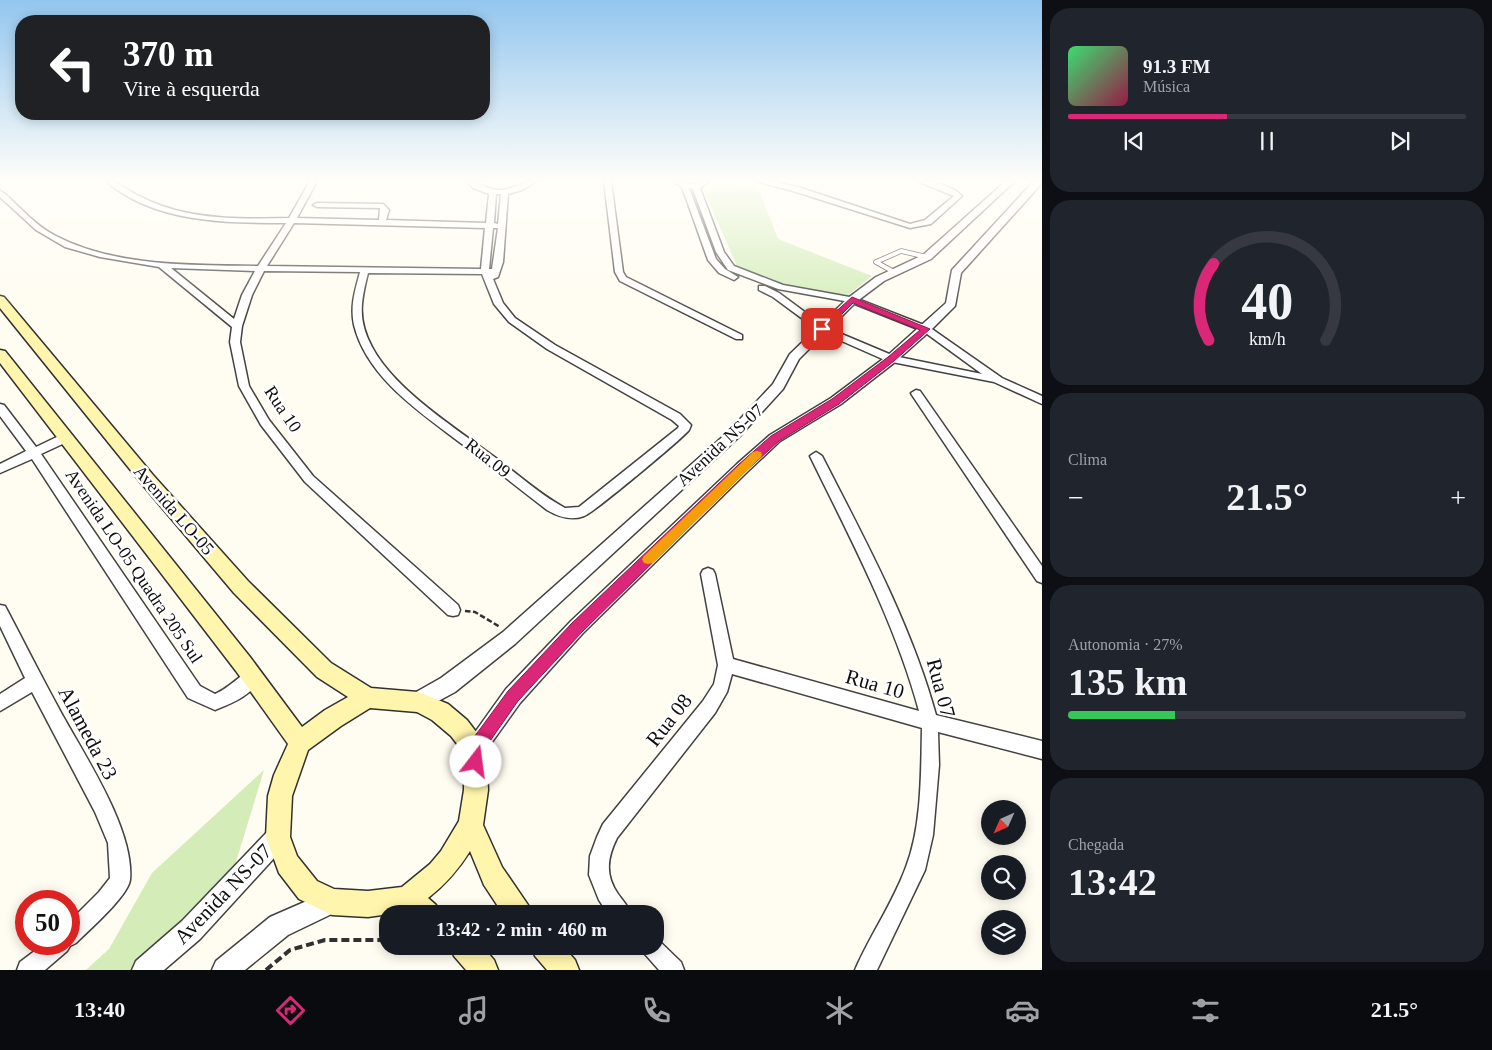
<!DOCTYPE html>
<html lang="pt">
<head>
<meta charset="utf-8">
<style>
	:root { --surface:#171b24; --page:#20242c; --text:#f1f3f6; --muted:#9ea1a6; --line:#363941; --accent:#db2777 }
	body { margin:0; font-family:Georgia,serif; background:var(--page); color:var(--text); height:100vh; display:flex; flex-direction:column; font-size:19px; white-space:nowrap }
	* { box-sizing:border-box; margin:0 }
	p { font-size:16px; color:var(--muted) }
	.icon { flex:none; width:28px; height:28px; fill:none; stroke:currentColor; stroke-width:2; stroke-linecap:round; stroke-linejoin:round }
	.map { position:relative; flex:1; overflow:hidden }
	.sheet { display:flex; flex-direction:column; gap:8px; padding:8px; background:#0d0f14; width:450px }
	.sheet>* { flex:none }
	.banner { position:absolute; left:15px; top:15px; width:475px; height:105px; border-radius:20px; box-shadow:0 2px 12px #0003; background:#202124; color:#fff; overflow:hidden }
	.needle { width:32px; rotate:225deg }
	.buttons { position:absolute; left:981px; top:800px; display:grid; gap:10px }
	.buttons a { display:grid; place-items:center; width:45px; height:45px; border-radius:50%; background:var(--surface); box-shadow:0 2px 12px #0003; font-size:25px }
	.speed { position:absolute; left:15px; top:890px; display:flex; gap:10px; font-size:25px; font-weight:700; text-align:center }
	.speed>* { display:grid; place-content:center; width:65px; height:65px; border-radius:50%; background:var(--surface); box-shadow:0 2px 12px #0003; line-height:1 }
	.speed .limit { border:8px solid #d22; background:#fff; color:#111 }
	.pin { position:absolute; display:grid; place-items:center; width:42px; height:42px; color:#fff; margin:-21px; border-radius:10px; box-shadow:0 2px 8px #0006 }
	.me { position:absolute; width:55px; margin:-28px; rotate:15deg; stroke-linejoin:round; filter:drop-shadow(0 0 4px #0008) }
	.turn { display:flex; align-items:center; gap:18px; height:105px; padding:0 25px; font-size:22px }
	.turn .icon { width:65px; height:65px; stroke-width:2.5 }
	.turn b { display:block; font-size:35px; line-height:42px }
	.big { font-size:38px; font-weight:800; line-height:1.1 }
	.sheet .card { flex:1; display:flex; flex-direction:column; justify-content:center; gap:8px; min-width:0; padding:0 18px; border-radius:20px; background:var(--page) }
	.sheet .dial { align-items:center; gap:0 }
	.dial svg { height:130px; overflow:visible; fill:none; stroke:var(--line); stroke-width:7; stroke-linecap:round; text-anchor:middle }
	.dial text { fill:var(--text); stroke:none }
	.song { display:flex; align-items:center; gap:15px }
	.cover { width:60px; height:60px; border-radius:8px; background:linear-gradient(135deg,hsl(140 70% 55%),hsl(340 70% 35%)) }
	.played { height:5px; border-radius:2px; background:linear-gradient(90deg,var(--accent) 40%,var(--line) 40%) }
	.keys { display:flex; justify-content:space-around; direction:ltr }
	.heat { display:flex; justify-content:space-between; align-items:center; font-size:28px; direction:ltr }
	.charge { height:8px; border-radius:4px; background:linear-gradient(90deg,#34c759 27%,var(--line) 0) }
	.trip { position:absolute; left:379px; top:905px; width:285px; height:50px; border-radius:20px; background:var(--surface); box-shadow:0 2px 12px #0003; font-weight:800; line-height:50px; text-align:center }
	.tab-bar { display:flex; height:80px; justify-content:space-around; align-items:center; background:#090b0e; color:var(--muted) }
	.tab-bar .icon { width:35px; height:35px }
	.tab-bar .active { color:var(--accent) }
	.tab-bar b { font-size:22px; color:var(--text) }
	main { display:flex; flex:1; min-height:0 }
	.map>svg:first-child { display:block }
	.green { fill:#d3ecb8 }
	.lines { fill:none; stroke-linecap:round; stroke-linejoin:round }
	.service-casing { stroke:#424242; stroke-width:5.5 }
	.minor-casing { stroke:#424242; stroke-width:3 }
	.tertiary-casing { stroke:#424242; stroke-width:3 }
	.secondary-casing { stroke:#313131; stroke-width:3 }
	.path-far1 { stroke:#313131; stroke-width:2.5; stroke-dasharray:5.5 2.5; stroke-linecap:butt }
	.path { stroke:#313131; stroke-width:4; stroke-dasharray:8 4; stroke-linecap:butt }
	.service { stroke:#fff; stroke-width:4 }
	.minor { fill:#fff; fill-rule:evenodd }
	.tertiary { fill:#fff; fill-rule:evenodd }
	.secondary { fill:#fff5ac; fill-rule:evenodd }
	.route { fill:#db2777; stroke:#8e194d }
	.slow { fill:#f59e0b }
	.labels { text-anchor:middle; stroke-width:5; stroke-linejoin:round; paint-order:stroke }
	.street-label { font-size:18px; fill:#0f0f0f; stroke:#fff }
	.near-street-label { font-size:21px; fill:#0f0f0f; stroke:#fff }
</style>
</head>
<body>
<main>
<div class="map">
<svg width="1042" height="970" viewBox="0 0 1042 970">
	<rect width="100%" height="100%" fill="#fffcf1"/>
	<path class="green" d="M 715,184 L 758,188 L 778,239 L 872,276 L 848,295 L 796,289 L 746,275 L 737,266 L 704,191 L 710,190 Z
		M 264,770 L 228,888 L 152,970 L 86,970 L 109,949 L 152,873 Z"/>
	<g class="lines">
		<defs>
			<path id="service" d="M 894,272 L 876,262 L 901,251 L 927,257"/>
			<path id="minor" d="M 106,181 C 119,181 126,190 137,195 C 145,199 154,203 162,206 C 202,220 247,219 289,218 L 310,181 L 317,181 L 297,218 L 379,220 L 380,208 L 317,207 L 313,205 L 317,203 L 383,204 L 389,210 L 386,220 L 486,223 L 489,194 L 473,188 L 466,181 C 478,181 486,190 499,190 C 513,190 524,181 537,181 L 522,190 L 508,194 L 503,262 L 498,277 L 493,279 L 503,303 L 515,318 L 555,345 L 680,414 L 691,425 L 689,430 C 683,438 592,514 584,516 C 571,521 559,517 547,510 C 520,489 493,468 466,447 C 424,415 367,379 354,325 C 350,306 355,291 360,272 L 264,271 L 252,295 L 242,326 L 240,342 L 249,386 L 269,420 L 313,476 L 458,605 L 460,610 L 458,615 L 453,616 L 448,615 L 305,482 L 261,425 L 239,386 L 230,342 L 232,327 L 159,267 L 100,257 L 65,247 L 36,230 L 0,197 L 0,191 C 7,194 14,203 20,208 C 31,219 42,229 56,236 C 115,267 194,265 258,266 L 286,223 C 226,223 154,223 106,181 ZM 496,194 L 501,194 L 498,224 L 494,223 ZM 294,223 L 485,228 L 481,269 L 267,266 ZM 493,228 L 498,228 L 492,269 L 489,269 ZM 171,268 L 255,271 L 242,295 L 234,319 ZM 368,273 L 482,274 L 494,304 L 509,322 L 547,349 L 672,420 L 679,426 L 678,428 L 579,507 L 565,508 C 541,495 521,477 500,461 C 460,431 395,391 372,347 C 357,319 361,301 368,273 Z
				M 604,181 L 611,181 L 623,272 L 626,277 L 742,335 L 742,339 L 736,339 L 620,281 L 615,272 Z
				M 673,181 L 692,184 L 710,181 L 700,188 L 724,252 L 734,266 L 783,285 L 855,298 L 929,327 L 1002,378 L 1042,396 L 1042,404 L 994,382 L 887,361 L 819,331 L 773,297 L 759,290 L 759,286 L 765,286 L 779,293 L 825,327 L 894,356 L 982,374 L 923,331 L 850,302 L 778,289 L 728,270 L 716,252 L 693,189 L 689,188 L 716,259 L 725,269 L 738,277 L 734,280 L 719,273 L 708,260 L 682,187 Z
				M 755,181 L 770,181 L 798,187 L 910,224 L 925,220 L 954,196 L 917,181 C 931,181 952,185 962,196 L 931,224 L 910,228 L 793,191 Z
				M 916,390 L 920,391 L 1042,566 L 1042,583 L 1037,581 L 912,395 L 911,393 Z
				M 0,404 L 4,405 L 36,447 L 61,435 L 69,435 L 71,438 L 69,441 L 41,454 L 200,686 L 215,694 C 231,687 239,675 253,669 L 259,672 L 261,677 C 253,695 232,703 215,710 L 188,698 L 32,459 L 0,473 L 0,464 L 26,451 L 0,416 Z
				M 816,452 L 822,456 C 865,540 911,624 936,715 L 1042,741 L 1042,759 L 938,732 L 939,765 L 933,835 L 925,870 L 877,970 L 855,970 C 870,935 893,903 906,867 C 922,826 921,772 922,728 L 732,674 L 727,692 L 715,713 L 617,838 C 607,858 605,875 618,894 C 623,901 628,906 631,914 L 608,914 L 599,900 L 589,875 L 590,856 L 597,837 L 603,824 L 703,701 L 714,684 L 718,665 L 701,574 L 703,570 L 708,568 L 713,570 L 715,574 L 733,659 L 919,711 C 895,622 850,538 810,456 Z
				M 0,605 L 5,606 C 23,640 40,674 58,707 C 82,752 135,829 130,880 C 128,896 88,931 76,943 L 70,946 L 67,951 L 45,970 L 17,970 L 20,962 L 44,944 L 69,944 L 69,922 L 99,892 L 110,878 L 108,843 L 95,812 L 32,692 L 0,711 L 0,694 L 25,678 L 0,626 Z
				M 655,937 L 681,962 L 684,970 L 659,970 L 644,953 L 641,946 L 655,946 Z"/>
			<path id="tertiary" d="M 1006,181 L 1015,181 L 931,259 L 884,281 L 856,302 L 799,359 L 783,389 L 739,437 L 515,644 L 455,692 L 418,712 L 411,709 L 408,702 L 411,695 L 441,678 L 503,632 L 729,431 L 773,384 L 790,354 L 848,298 L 876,277 L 923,255 Z
				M 1034,181 L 1042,183 L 961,273 L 955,306 L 930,331 L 895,362 L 841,404 L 780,441 L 747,472 L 583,633 L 520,703 L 482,756 L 475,759 L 468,756 L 465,749 L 468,742 L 506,689 L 571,621 L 737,464 L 770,435 L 831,398 L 887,356 L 946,303 L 952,270 Z
				M 278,826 L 286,829 L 289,837 L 286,845 L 200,939 L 164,970 L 132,970 L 136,961 L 182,921 L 270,829 Z
				M 332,890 L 340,894 L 344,902 L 340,910 L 288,935 L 245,970 L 212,970 L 216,961 L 270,917 Z"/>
			<path id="secondary" d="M 0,296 L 4,297 L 153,475 L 248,581 L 331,663 L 371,688 L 418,692 L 426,695 L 448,704 L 467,720 L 483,741 L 486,749 L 488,790 L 483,825 L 502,867 L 528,905 L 532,914 L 503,914 L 484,885 L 470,851 C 458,870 446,884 428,898 L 436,905 L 440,914 L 403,912 L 368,917 L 332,915 L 299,899 L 279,873 L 266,837 L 268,796 L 274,775 L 288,744 L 236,671 L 0,363 L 0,350 L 5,351 L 250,657 L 302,727 L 325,710 L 348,697 L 317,677 L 234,593 L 141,483 L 0,308 ZM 370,708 L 417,712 L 432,720 L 451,736 L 464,753 L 464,790 L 459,821 L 441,851 L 430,864 L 402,887 L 368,891 L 334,889 L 317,881 L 297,856 L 290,837 L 292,796 L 308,750 L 341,726 Z
				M 451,946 L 482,946 L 494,960 L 498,970 L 466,970 L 454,956 Z
				M 532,946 L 563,946 L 575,960 L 579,970 L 547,970 L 535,956 Z"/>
		</defs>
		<use href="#service" class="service-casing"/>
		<use href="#minor" class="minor-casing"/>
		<use href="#tertiary" class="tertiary-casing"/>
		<use href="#secondary" class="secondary-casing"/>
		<path class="path-far1" d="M 465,611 L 475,612 L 500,627"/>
		<path class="path" d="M 266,970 L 290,950 L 325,940 L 388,940"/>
		<use href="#service" class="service"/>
		<use href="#minor" class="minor"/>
		<use href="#tertiary" class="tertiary"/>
		<use href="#secondary" class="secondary"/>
	</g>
	<linearGradient id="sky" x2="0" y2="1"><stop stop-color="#93c6ef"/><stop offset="0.57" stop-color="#fffef9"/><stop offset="1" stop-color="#fffef9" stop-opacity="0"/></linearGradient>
	<rect width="1042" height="317" fill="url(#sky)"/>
	<path class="route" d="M 852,297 L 930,329 L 894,361 L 839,404 L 779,441 L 746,471 L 582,632 L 518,701 L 483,751 L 483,762 L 481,768 L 476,770 L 470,768 L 467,749 L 469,744 L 508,691 L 572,623 L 738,465 L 771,436 L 832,399 L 888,357 L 920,330 L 853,303 L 825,331 L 819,331 L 819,327 Z"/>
	<path class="slow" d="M 757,451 L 761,452 L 762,455 L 761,457 L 653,563 L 648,564 L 644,563 L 642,559 L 644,556 L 753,452 Z"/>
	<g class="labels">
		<g class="street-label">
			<text transform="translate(283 409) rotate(56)" y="6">Rua 10</text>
			<text transform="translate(720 445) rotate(-43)" y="6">Avenida NS-07</text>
			<text transform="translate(488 458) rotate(38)" y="6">Rua 09</text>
			<text transform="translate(174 510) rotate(49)" y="6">Avenida LO-05</text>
			<text transform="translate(134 566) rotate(56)" y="6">Avenida LO-05 Quadra 205 Sul</text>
		</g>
		<g class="near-street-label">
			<text transform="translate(875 684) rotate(16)" y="7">Rua 10</text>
			<text transform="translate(941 688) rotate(75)" y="7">Rua 07</text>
			<text transform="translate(669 720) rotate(-52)" y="7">Rua 08</text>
			<text transform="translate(88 733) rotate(62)" y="7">Alameda 23</text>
			<text transform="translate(223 894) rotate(-46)" y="7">Avenida NS-07</text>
		</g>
	</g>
</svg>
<div class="buttons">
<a><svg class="needle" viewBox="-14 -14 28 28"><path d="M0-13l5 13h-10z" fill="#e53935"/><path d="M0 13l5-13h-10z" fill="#9ea1a6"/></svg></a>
<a><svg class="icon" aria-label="search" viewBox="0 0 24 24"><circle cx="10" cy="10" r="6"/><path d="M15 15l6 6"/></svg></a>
<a><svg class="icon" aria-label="layers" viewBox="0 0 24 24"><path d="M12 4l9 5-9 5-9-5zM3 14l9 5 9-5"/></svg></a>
</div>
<div class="speed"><div class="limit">50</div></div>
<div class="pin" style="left:822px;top:329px;background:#d93025"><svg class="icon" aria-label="arrive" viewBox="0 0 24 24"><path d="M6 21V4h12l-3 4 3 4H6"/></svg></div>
<svg class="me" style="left:476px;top:762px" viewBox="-20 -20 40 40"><circle r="19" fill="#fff"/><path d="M0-13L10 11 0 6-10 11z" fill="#db2777"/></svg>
<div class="trip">13:42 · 2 min · 460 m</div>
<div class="banner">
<div class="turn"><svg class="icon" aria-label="left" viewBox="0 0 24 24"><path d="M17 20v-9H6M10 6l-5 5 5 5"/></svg><div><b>370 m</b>Vire à esquerda</div></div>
</div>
</div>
<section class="sheet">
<div class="card">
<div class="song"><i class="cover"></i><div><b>91.3 FM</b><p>Música</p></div></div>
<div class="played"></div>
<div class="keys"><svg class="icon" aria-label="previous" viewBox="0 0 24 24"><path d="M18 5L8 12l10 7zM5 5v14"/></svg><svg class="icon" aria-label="pause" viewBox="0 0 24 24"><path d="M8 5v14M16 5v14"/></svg><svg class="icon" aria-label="next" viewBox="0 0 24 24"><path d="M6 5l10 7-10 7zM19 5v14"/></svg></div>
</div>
<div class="card dial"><svg viewBox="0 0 100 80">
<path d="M14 69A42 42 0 1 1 86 69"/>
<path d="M14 69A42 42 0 0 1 17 22" stroke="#db2777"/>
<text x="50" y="56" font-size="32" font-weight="700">40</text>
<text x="50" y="72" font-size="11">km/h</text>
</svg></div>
<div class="card"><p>Clima</p>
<div class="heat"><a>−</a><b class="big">21.5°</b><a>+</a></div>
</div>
<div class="card"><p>Autonomia · 27%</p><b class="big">135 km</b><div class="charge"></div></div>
<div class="card"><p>Chegada</p><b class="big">13:42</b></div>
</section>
</main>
<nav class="tab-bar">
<b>13:40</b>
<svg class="icon active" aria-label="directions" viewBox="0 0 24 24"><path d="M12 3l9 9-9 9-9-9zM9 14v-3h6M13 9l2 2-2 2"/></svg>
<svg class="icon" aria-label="music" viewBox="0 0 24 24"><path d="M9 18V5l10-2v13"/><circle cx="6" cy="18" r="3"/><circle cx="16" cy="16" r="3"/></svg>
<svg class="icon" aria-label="phone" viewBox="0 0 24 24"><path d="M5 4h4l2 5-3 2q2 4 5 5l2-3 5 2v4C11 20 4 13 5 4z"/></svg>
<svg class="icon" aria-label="climate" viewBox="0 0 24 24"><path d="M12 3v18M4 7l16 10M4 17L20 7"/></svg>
<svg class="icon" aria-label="car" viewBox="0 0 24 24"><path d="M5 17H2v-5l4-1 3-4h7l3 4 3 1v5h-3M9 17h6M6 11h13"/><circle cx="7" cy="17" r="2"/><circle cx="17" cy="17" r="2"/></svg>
<svg class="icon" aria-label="filters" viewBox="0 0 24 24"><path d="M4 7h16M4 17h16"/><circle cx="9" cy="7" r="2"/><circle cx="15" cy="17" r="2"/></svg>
<b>21.5°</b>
</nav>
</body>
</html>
